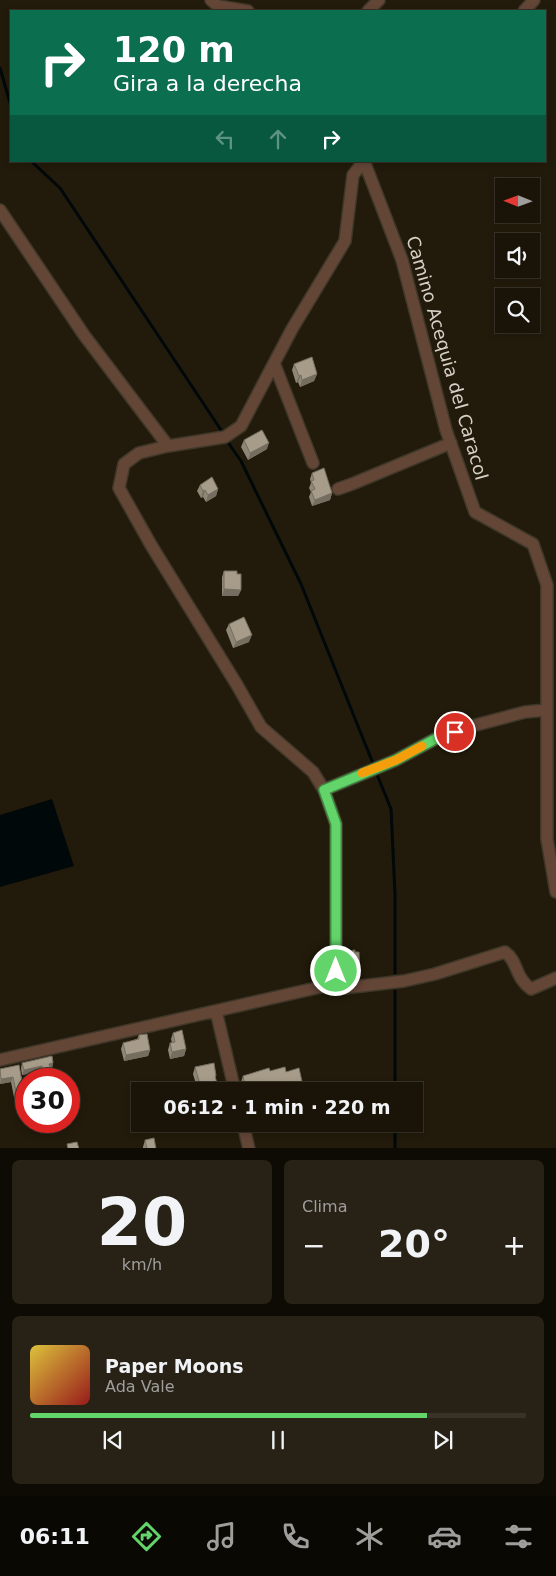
<!DOCTYPE html>
<html lang="es">
<head>
<meta charset="utf-8">
<style>
	:root { --surface:#1a1408; --page:#272116; --text:#f1f3f6; --muted:#9f9e9c; --line:#383329; --accent:#62d469 }
	body { margin:0; font-family:"DejaVu Sans",sans-serif; background:var(--page); color:var(--text); height:100vh; display:flex; flex-direction:column; font-size:19px; white-space:nowrap }
	* { box-sizing:border-box; margin:0 }
	p { font-size:16px; color:var(--muted) }
	.icon { flex:none; width:28px; height:28px; fill:none; stroke:currentColor; stroke-width:2; stroke-linecap:round; stroke-linejoin:round }
	.map { position:relative; height:1148px; overflow:hidden }
	.panel { display:flex; flex-direction:column; gap:12px; padding:12px; background:#0e0b04; flex:1 }
	.panel>* { flex:none }
	.top-card { position:absolute; left:10px; top:10px; width:536px; height:152px; border-radius:0px; box-shadow:0 2px 8px #0003,0 0 0 1px var(--line); background:#0b6e4f; color:#fff; overflow:hidden }
	.needle { width:32px; rotate:271deg }
	.tools { position:absolute; left:495px; top:178px; display:grid; gap:10px }
	.tools a { display:grid; place-items:center; width:45px; height:45px; border-radius:0px; background:var(--surface); box-shadow:0 2px 8px #0003,0 0 0 1px var(--line); font-size:25px }
	.speed { position:absolute; left:15px; top:1068px; display:flex; gap:10px; font-size:25px; font-weight:700; text-align:center }
	.speed>* { display:grid; place-content:center; width:65px; height:65px; border-radius:50%; background:var(--surface); box-shadow:0 2px 8px #0003,0 0 0 1px var(--line); line-height:1 }
	.speed .limit { border:8px solid #d22; background:#fff; color:#111 }
	.pin { position:absolute; display:grid; place-items:center; width:42px; height:42px; color:#fff; margin:-21px; border:2px solid #fff; border-radius:50%; box-shadow:0 1px 5px #0007 }
	.me { position:absolute; width:55px; margin:-28px; rotate:0deg; stroke-linejoin:round; filter:drop-shadow(0 0 4px #0008) }
	.turn { display:flex; align-items:center; gap:18px; height:105px; padding:0 20px; font-size:22px }
	.turn .icon { width:65px; height:65px; stroke-width:2.5 }
	.turn b { display:block; font-size:35px; line-height:42px }
	.lanes { display:flex; align-items:center; height:48px; padding:0 20px; background:#0003; justify-content:center; gap:25px; direction:ltr }
	.lanes .off { opacity:.35 }
	.big { font-size:38px; font-weight:800; line-height:1.1 }
	.panel .widget { flex:1; display:flex; flex-direction:column; justify-content:center; gap:8px; min-width:0; padding:0 18px; border-radius:8px; background:var(--page) }
	.panel .dial { align-items:center; gap:0 }
	.dial b { font-size:65px; line-height:1 }
	.song { display:flex; align-items:center; gap:15px }
	.cover { width:60px; height:60px; border-radius:8px; background:linear-gradient(135deg,hsl(50 70% 55%),hsl(0 70% 35%)) }
	.played { height:5px; border-radius:2px; background:linear-gradient(90deg,var(--accent) 80%,var(--line) 80%) }
	.keys { display:flex; justify-content:space-around; direction:ltr }
	.heat { display:flex; justify-content:space-between; align-items:center; font-size:28px; direction:ltr }
	.panel .tiles { flex:1; display:grid; gap:12px; grid-template-columns:1fr 1fr }
	.widget:last-child { grid-column:span 2 }
	.trip { position:absolute; left:131px; top:1082px; width:292px; height:50px; border-radius:0px; background:var(--surface); box-shadow:0 2px 8px #0003,0 0 0 1px var(--line); font-weight:800; line-height:50px; text-align:center }
	.tab-bar { display:flex; height:80px; justify-content:space-around; align-items:center; background:#0a0803; color:var(--muted) }
	.tab-bar .icon { width:35px; height:35px }
	.tab-bar .active { color:var(--accent) }
	.tab-bar b { font-size:22px; color:var(--text) }
	.map>svg:first-child { display:block }
	.water { fill:#00080a }
	.lines { fill:none; stroke-linecap:round; stroke-linejoin:round }
	.stream { stroke:#00080a; stroke-width:3 }
	.minor-casing { stroke:#3f3829; stroke-width:14 }
	.minor { stroke:#644637; stroke-width:11 }
	.wall { fill:#8f8676 }
	.shaded-wall { fill:#746d60 }
	.building { fill:#a69c89; stroke:#746d60 }
	.route-casing { stroke:#408a44; stroke-width:12 }
	.route { stroke:#62d469; stroke-width:9 }
	.slow { stroke:#f59e0b; stroke-width:9 }
	.labels { text-anchor:middle; stroke-width:5; stroke-linejoin:round; paint-order:stroke }
	.street-label { font-size:18px; fill:#d6d1c7; stroke:#221b0b }
</style>
</head>
<body>
<div class="map">
<svg width="556" height="1149" viewBox="0 0 556 1149">
	<rect width="100%" height="100%" fill="#221b0b"/>
	<path class="water" d="M 52,799 L 74,866 L 0,887 L 0,815 Z"/>
	<g class="lines">
		<path class="stream" d="M 0,68 L 11,106
			M 31,161 L 60,188 L 223,433
			M 227,441 L 241,461 L 301,584 L 374,766
			M 376,772 L 391,809 L 395,894 L 395,973
			M 395,1091 L 395,991
			M 395,1124 L 395,1149"/>
		<defs>
			<path id="minor" d="M 211,0 L 218,6 L 248,11
				M 368,11 L 379,0
				M 524,11 L 534,0
				M 364,161 L 402,260 L 446,430 L 475,512 L 533,544 L 547,585 L 547,839 L 556,892
				M 0,210 L 84,335 L 168,446
				M 274,363 L 313,463
				M 338,489 L 352,484 L 451,443
				M 324,790 L 396,760 L 439,737 L 472,726 L 525,712 L 547,710
				M 328,982 L 336,989 L 404,981 L 435,974 L 505,952 C 518,961 515,978 531,989 L 556,978
				M 216,1011 L 235,1091
				M 0,1060 L 325,986 L 336,971 L 336,824 L 324,790 L 313,772 L 261,727 L 237,685 L 151,545 L 119,488 L 124,464 L 139,453 L 168,446 L 225,437 L 241,426 L 292,329 L 345,241 L 353,175 L 364,161
				M 243,1124 L 249,1149"/>
		</defs>
		<use href="#minor" class="minor-casing"/>
		<use href="#minor" class="minor"/>
	</g>
	<path class="wall" d="M 294,364 L 317,374 L 314,381 L 300,387 L 298,382 L 296,383 L 292,370 Z
		M 244,440 L 267,449 L 248,460 L 241,447 Z
		M 312,473 L 332,493 L 330,500 L 312,506 L 309,497 L 311,492 L 309,488 L 311,483 L 310,479 Z
		M 200,485 L 218,489 L 216,496 L 206,502 L 203,497 L 201,498 L 197,491 Z
		M 224,571 L 241,590 L 238,596 L 222,596 L 222,577 Z
		M 229,624 L 249,642 L 233,648 L 226,630 Z
		M 347,951 L 358,979 L 346,980 L 345,958 Z
		M 173,1033 L 186,1049 L 184,1056 L 170,1059 L 168,1050 L 170,1043 L 172,1043 L 171,1039 Z
		M 139,1035 L 150,1050 L 148,1056 L 124,1061 L 121,1049 L 123,1043 L 137,1039 Z
		M 22,1063 L 53,1063 L 52,1068 L 50,1068 L 49,1076 L 42,1078 L 40,1071 L 22,1075 L 21,1068 Z
		M 19,1065 L 23,1087 L 26,1087 L 26,1105 L 16,1107 L 11,1082 L 0,1084 L 0,1069 Z
		M 195,1067 L 216,1076 L 215,1078 L 219,1091 L 198,1091 L 193,1074 Z
		M 270,1071 L 286,1072 L 303,1086 L 302,1091 L 242,1091 L 241,1082 L 243,1076 Z
		M 145,1140 L 156,1149 L 143,1149 L 143,1147 Z"/>
	<path class="shaded-wall" d="M 317,374 L 314,381 L 300,387 L 302,380 Z
		M 301,375 L 298,382 L 296,383 L 299,376 Z
		M 269,443 L 267,449 L 248,460 L 250,453 Z
		M 218,489 L 216,496 L 206,502 L 208,495 Z
		M 205,490 L 203,497 L 201,498 L 203,491 Z
		M 332,493 L 330,500 L 312,506 L 315,500 Z
		M 224,589 L 241,590 L 238,596 L 222,596 Z
		M 252,635 L 249,642 L 233,648 L 236,642 Z
		M 360,972 L 358,979 L 346,980 L 349,974 Z
		M 186,1049 L 184,1056 L 170,1059 L 172,1052 Z
		M 150,1050 L 148,1056 L 124,1061 L 126,1055 Z
		M 53,1063 L 52,1068 L 48,1069 L 49,1064 Z
		M 42,1066 L 40,1071 L 22,1075 L 24,1070 Z
		M 51,1072 L 49,1076 L 42,1078 L 43,1073 Z
		M 13,1077 L 11,1082 L 0,1084 L 1,1079 Z
		M 303,1086 L 302,1091 L 290,1091 Z
		M 286,1088 L 285,1091 L 274,1091 Z
		M 26,1100 L 26,1105 L 16,1107 L 18,1102 Z"/>
	<path class="building" d="M 312,357 L 317,374 L 302,380 L 301,375 L 299,376 L 294,364 Z
		M 262,430 L 269,443 L 250,453 L 244,440 Z
		M 324,468 L 332,493 L 315,500 L 311,491 L 315,489 L 311,481 L 314,480 L 312,473 Z
		M 212,477 L 218,489 L 208,495 L 205,490 L 203,491 L 200,485 Z
		M 224,571 L 237,571 L 237,574 L 241,574 L 241,590 L 224,589 Z
		M 244,617 L 252,635 L 236,642 L 229,624 Z
		M 355,950 L 355,952 L 359,952 L 360,972 L 349,974 L 347,951 Z
		M 182,1030 L 186,1049 L 172,1052 L 170,1043 L 175,1042 L 173,1033 Z
		M 147,1034 L 150,1050 L 126,1055 L 123,1043 L 139,1039 L 139,1035 Z
		M 52,1056 L 53,1063 L 49,1064 L 51,1072 L 43,1073 L 42,1066 L 24,1070 L 22,1063 Z
		M 214,1063 L 216,1076 L 215,1076 L 219,1091 L 202,1091 L 195,1067 Z
		M 19,1065 L 23,1087 L 26,1087 L 26,1100 L 18,1102 L 13,1077 L 1,1079 L 0,1069 Z
		M 285,1067 L 286,1072 L 299,1068 L 303,1086 L 290,1091 L 287,1091 L 286,1088 L 274,1091 L 242,1091 L 245,1086 L 243,1076 L 269,1068 L 270,1071 Z
		M 154,1138 L 156,1149 L 147,1149 L 145,1140 Z
		M 77,1142 L 79,1149 L 68,1149 L 67,1144 Z"/>
	<g class="lines">
		<defs>
			<path id="route" d="M 336,971 L 336,824 L 324,790 L 396,760 L 439,737 L 455,732"/>
		</defs>
		<use href="#route" class="route-casing"/>
		<use href="#route" class="route"/>
		<path class="slow" d="M 362,773 L 396,760 L 422,746"/>
	</g>
	<g class="labels">
		<g class="street-label">
			<text transform="translate(447 358) rotate(74)" y="6">Camino Acequia del Caracol</text>
		</g>
	</g>
</svg>
<div class="tools">
<a><svg class="needle" viewBox="-14 -14 28 28"><path d="M0-13l5 13h-10z" fill="#e53935"/><path d="M0 13l5-13h-10z" fill="#9f9e9c"/></svg></a>
<a><svg class="icon" aria-label="sound" viewBox="0 0 24 24"><path d="M4 9h4l5-4v14l-5-4H4zM17 9q2 3 0 6"/></svg></a>
<a><svg class="icon" aria-label="search" viewBox="0 0 24 24"><circle cx="10" cy="10" r="6"/><path d="M15 15l6 6"/></svg></a>
</div>
<div class="speed"><div class="limit">30</div></div>
<div class="pin" style="left:455px;top:732px;background:#d93025"><svg class="icon" aria-label="arrive" viewBox="0 0 24 24"><path d="M6 21V4h12l-3 4 3 4H6"/></svg></div>
<svg class="me" style="left:336px;top:971px" viewBox="-20 -20 40 40"><circle r="17" fill="#62d469" stroke="#fff" stroke-width="3"/><path d="M0-11L8 9 0 5-8 9z" fill="#fff"/></svg>
<div class="trip">06:12 · 1 min · 220 m</div>
<div class="top-card">
<div class="turn"><svg class="icon" aria-label="right" viewBox="0 0 24 24"><path d="M7 20v-9h11M14 6l5 5-5 5"/></svg><div><b>120 m</b>Gira a la derecha</div></div>
<div class="lanes"><svg class="icon off" aria-label="left" viewBox="0 0 24 24"><path d="M17 20v-9H6M10 6l-5 5 5 5"/></svg><svg class="icon off" aria-label="ahead" viewBox="0 0 24 24"><path d="M12 20V5M6 11l6-6 6 6"/></svg><svg class="icon" aria-label="right" viewBox="0 0 24 24"><path d="M7 20v-9h11M14 6l5 5-5 5"/></svg></div>
</div>
</div>
<section class="panel">
<div class="tiles">
<div class="widget dial"><b>20</b><p>km/h</p></div>
<div class="widget"><p>Clima</p>
<div class="heat"><a>−</a><b class="big">20°</b><a>+</a></div>
</div>
<div class="widget">
<div class="song"><i class="cover"></i><div><b>Paper Moons</b><p>Ada Vale</p></div></div>
<div class="played"></div>
<div class="keys"><svg class="icon" aria-label="previous" viewBox="0 0 24 24"><path d="M18 5L8 12l10 7zM5 5v14"/></svg><svg class="icon" aria-label="pause" viewBox="0 0 24 24"><path d="M8 5v14M16 5v14"/></svg><svg class="icon" aria-label="next" viewBox="0 0 24 24"><path d="M6 5l10 7-10 7zM19 5v14"/></svg></div>
</div>
</div>
</section>
<nav class="tab-bar">
<b>06:11</b>
<svg class="icon active" aria-label="directions" viewBox="0 0 24 24"><path d="M12 3l9 9-9 9-9-9zM9 14v-3h6M13 9l2 2-2 2"/></svg>
<svg class="icon" aria-label="music" viewBox="0 0 24 24"><path d="M9 18V5l10-2v13"/><circle cx="6" cy="18" r="3"/><circle cx="16" cy="16" r="3"/></svg>
<svg class="icon" aria-label="phone" viewBox="0 0 24 24"><path d="M5 4h4l2 5-3 2q2 4 5 5l2-3 5 2v4C11 20 4 13 5 4z"/></svg>
<svg class="icon" aria-label="climate" viewBox="0 0 24 24"><path d="M12 3v18M4 7l16 10M4 17L20 7"/></svg>
<svg class="icon" aria-label="car" viewBox="0 0 24 24"><path d="M5 17H2v-5l4-1 3-4h7l3 4 3 1v5h-3M9 17h6M6 11h13"/><circle cx="7" cy="17" r="2"/><circle cx="17" cy="17" r="2"/></svg>
<svg class="icon" aria-label="filters" viewBox="0 0 24 24"><path d="M4 7h16M4 17h16"/><circle cx="9" cy="7" r="2"/><circle cx="15" cy="17" r="2"/></svg>
</nav>
</body>
</html>
